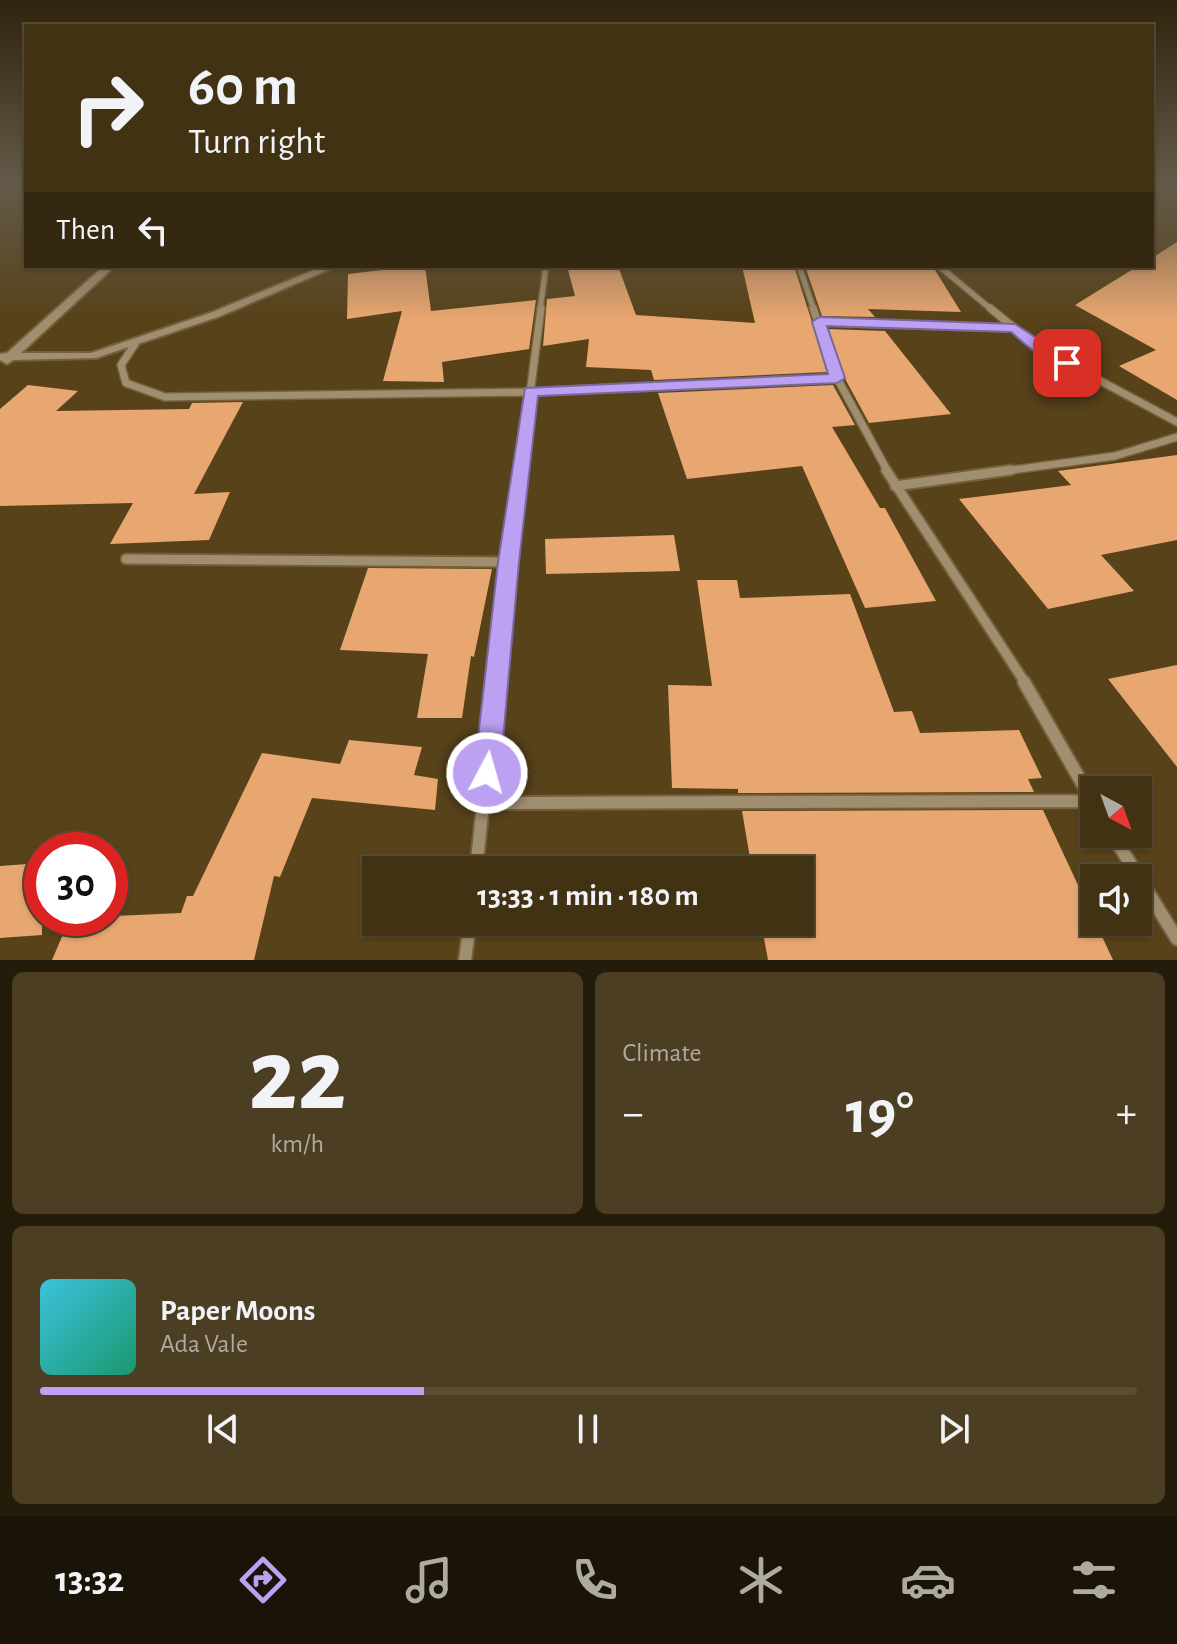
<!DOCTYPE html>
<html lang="en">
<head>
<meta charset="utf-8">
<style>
	:root { --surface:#413214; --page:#4c3e22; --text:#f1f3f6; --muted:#aeaaa0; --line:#5a4d34; --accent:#bca0f2 }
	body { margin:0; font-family:"Alegreya Sans",sans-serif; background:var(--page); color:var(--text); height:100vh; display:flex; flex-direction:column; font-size:30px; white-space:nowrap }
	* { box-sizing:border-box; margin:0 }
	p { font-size:26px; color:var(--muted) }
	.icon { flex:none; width:44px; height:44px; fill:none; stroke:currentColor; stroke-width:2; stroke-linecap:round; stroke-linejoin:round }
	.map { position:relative; height:960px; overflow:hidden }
	.details { display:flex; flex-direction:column; gap:12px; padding:12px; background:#241c0b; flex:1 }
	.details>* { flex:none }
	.top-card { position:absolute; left:24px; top:24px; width:1130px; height:244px; border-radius:0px; box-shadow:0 2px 6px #0004,0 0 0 2px var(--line); background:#413214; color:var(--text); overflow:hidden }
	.needle { width:52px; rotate:139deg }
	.fabs { position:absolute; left:1080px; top:776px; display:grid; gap:16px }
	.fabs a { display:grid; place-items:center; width:72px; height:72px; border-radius:0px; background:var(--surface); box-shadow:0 2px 6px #0004,0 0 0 2px var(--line); font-size:40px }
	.speed { position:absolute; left:24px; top:832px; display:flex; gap:16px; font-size:40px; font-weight:700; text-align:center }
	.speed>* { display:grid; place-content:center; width:104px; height:104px; border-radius:50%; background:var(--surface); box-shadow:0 2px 6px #0004,0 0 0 2px var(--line); line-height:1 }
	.speed .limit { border:12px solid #d22; background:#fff; color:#111 }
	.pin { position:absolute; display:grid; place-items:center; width:68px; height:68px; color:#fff; margin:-34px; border-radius:16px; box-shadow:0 4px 12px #0006 }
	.me { position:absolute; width:88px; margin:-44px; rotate:6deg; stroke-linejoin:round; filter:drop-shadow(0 0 6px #0008) }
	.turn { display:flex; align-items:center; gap:28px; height:168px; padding:0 32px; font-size:36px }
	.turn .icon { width:104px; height:104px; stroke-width:2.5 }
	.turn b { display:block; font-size:56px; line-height:68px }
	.then { display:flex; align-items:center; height:76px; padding:0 32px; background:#0003; gap:16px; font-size:30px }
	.big { font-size:60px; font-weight:700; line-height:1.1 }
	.details .widget { flex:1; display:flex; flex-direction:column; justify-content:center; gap:12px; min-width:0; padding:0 28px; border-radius:12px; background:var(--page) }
	.details .dial { align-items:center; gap:0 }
	.dial b { font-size:104px; line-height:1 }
	.song { display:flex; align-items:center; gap:24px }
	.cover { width:96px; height:96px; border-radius:12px; background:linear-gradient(135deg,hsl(190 70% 55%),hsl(160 70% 35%)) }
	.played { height:8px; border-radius:4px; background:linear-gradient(90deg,var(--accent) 35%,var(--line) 35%) }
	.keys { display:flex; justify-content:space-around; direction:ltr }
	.heat { display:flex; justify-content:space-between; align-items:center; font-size:44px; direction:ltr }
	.details .tiles { flex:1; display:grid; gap:12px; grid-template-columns:1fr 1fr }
	.widget:last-child { grid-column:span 2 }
	.trip { position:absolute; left:362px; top:856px; width:452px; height:80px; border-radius:0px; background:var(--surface); box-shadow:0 2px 6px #0004,0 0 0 2px var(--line); font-weight:700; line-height:80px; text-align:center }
	.tab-bar { display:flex; height:128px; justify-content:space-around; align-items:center; background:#1a1408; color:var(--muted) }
	.tab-bar .icon { width:56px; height:56px }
	.tab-bar .current { color:var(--accent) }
	.tab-bar b { font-size:36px; color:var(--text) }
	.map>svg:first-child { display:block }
	.building { fill:#e8a670 }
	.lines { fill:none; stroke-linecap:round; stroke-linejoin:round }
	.minor-far3-casing { stroke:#766039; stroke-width:8 }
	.minor-far2-casing { stroke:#766039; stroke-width:10 }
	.minor-far1-casing { stroke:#766039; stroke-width:13 }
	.minor-casing { stroke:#766039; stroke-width:16 }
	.tertiary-casing { stroke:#766039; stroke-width:4 }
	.minor-far3 { stroke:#a08e71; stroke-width:5 }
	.minor-far2 { stroke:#a08e71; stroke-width:7 }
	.minor-far1 { stroke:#a08e71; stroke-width:9 }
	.minor { stroke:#a08e71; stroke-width:12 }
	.tertiary { fill:#a08e71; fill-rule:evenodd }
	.route { fill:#bca0f2; stroke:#7a689d; stroke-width:2 }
</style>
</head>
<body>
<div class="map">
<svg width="1177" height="960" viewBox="0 0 1177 960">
	<rect width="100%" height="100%" fill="#57421a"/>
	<path class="building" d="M 1177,242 L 1177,400 L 1119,366 L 1156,350 L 1075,305 L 1138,266 L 1152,266 L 1152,258 Z
		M 382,266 L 425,266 L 431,311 L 536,300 L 529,349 L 442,362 L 444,382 L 383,381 L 402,311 L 347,319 L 348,274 L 382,270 Z
		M 567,266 L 618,266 L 636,315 L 755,323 L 742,266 L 794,266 L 828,372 L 654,380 L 651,370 L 586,367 L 589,339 L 543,346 L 547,299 L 575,296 Z
		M 805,266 L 935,270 L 961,312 L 868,309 L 875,317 L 822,316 Z
		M 827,329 L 885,331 L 951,414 L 869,423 L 843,375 Z
		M 28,385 L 78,391 L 56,411 L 189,409 L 192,403 L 243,402 L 194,494 L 230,492 L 209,540 L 110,544 L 133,503 L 0,506 L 0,409 Z
		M 833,385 L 855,425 L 832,427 L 880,508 L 885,508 L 936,601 L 865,608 L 802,466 L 687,479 L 658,393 Z
		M 1177,455 L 1177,540 L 1101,555 L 1134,591 L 1048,609 L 959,499 L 1071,485 L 1058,471 Z
		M 674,535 L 680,571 L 546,574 L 545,539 Z
		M 368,568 L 492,569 L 474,657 L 471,656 L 462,718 L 417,718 L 428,654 L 340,650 Z
		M 697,580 L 737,580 L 740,598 L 850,594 L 894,712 L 912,711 L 920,733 L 1019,730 L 1042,778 L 1028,779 L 1034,792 L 738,793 L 738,789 L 672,788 L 668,685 L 712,686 Z
		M 1177,665 L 1177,767 L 1108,679 Z
		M 349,740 L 422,747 L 414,775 L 438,779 L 435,810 L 312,798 L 280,877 L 274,876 L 254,960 L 52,960 L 70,918 L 181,913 L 187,896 L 193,896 L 262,753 L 340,764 Z
		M 1043,810 L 1113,960 L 768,960 L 761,922 L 800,922 L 800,870 L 752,870 L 742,811 Z
		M 42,863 L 42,935 L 0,938 L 0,866 Z"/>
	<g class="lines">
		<defs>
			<path id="minor-far3" d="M 799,266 L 814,310
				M 939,266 L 992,310
				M 540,310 L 546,266"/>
			<path id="minor-far2" d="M 813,308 L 837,378 L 888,472
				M 990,308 L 1039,348 L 1177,422
				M 819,322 L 1014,328
				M 135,344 L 121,365 L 126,383 L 165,397 L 531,392 L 837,378
				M 520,472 L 541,308
				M 997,472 L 1115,456 L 1177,437"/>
			<path id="minor-far1" d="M 886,470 L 1026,684
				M 895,486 L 1011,470
				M 126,559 L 508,562
				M 495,684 L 520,470"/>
			<path id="minor" d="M 1024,682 L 1094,804
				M 484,803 L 1092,801
				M 1112,834 L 1177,939
				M 476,870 L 496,682
				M 465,960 L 470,922"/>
			<path id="tertiary" d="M 104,266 L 115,266 L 21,353 L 91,353 L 210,313 L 324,266 L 337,266 L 218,317 L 96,358 L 13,360 L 7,364 L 0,360 L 0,354 L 7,353 Z"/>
		</defs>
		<use href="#minor-far3" class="minor-far3-casing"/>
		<use href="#minor-far2" class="minor-far2-casing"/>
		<use href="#minor-far1" class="minor-far1-casing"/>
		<use href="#minor" class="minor-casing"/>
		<use href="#tertiary" class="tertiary-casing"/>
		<use href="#minor-far3" class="minor-far3"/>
		<use href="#minor-far2" class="minor-far2"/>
		<use href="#minor-far1" class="minor-far1"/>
		<use href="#minor" class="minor"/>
		<use href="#tertiary" class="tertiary"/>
	</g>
	<linearGradient id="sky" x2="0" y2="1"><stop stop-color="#30240e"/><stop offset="0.58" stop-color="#635a49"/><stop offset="1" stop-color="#635a49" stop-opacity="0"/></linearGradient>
	<rect width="1177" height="319" fill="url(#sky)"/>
	<path class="route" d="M 819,317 L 1015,324 L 1075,363 L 1072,366 C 1051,369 1027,346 1011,332 L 827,326 L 845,378 L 837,383 L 538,396 L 519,562 L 500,773 L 496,782 L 487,785 L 478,782 L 474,773 L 498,562 L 525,388 L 828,374 L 812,322 Z"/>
</svg>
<div class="fabs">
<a><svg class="needle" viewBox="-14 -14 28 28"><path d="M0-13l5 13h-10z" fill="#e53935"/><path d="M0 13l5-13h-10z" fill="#aeaaa0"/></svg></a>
<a><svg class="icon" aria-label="sound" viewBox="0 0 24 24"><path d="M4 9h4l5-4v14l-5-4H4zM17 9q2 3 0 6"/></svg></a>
</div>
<div class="speed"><div class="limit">30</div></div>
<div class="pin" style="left:1067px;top:363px;background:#d93025"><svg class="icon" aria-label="arrive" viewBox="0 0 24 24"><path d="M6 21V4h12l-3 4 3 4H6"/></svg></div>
<svg class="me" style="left:487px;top:773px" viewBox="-20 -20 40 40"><circle r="17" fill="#bca0f2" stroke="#fff" stroke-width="3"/><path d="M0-11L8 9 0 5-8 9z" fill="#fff"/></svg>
<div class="trip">13:33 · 1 min · 180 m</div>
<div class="top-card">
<div class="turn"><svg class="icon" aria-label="right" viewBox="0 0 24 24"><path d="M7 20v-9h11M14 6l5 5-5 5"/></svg><div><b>60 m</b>Turn right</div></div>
<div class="then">Then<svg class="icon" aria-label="left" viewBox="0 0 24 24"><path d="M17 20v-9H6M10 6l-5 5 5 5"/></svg></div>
</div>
</div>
<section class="details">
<div class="tiles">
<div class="widget dial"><b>22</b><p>km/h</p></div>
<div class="widget"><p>Climate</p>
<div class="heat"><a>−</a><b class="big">19°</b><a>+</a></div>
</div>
<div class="widget">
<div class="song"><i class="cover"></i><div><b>Paper Moons</b><p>Ada Vale</p></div></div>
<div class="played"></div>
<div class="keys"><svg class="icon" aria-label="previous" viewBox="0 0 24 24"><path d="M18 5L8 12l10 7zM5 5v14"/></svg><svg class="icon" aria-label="pause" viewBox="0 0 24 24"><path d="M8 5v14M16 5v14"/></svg><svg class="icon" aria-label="next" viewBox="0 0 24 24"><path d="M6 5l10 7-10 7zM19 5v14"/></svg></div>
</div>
</div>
</section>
<nav class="tab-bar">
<b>13:32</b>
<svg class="icon current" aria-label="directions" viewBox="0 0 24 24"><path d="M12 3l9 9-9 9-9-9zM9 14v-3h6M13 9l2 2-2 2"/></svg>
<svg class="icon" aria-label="music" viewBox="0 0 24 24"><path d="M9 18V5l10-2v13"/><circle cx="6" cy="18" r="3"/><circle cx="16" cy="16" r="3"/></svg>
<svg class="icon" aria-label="phone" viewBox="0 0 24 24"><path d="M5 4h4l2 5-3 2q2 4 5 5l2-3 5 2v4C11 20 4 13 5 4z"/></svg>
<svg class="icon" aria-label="climate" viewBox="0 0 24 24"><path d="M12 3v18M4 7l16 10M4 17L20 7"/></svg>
<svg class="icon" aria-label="car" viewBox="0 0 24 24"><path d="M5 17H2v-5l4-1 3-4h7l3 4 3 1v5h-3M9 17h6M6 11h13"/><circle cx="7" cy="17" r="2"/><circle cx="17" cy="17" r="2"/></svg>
<svg class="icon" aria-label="filters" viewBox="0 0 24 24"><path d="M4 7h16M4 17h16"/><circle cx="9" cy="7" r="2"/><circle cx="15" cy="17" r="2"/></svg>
</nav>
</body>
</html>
